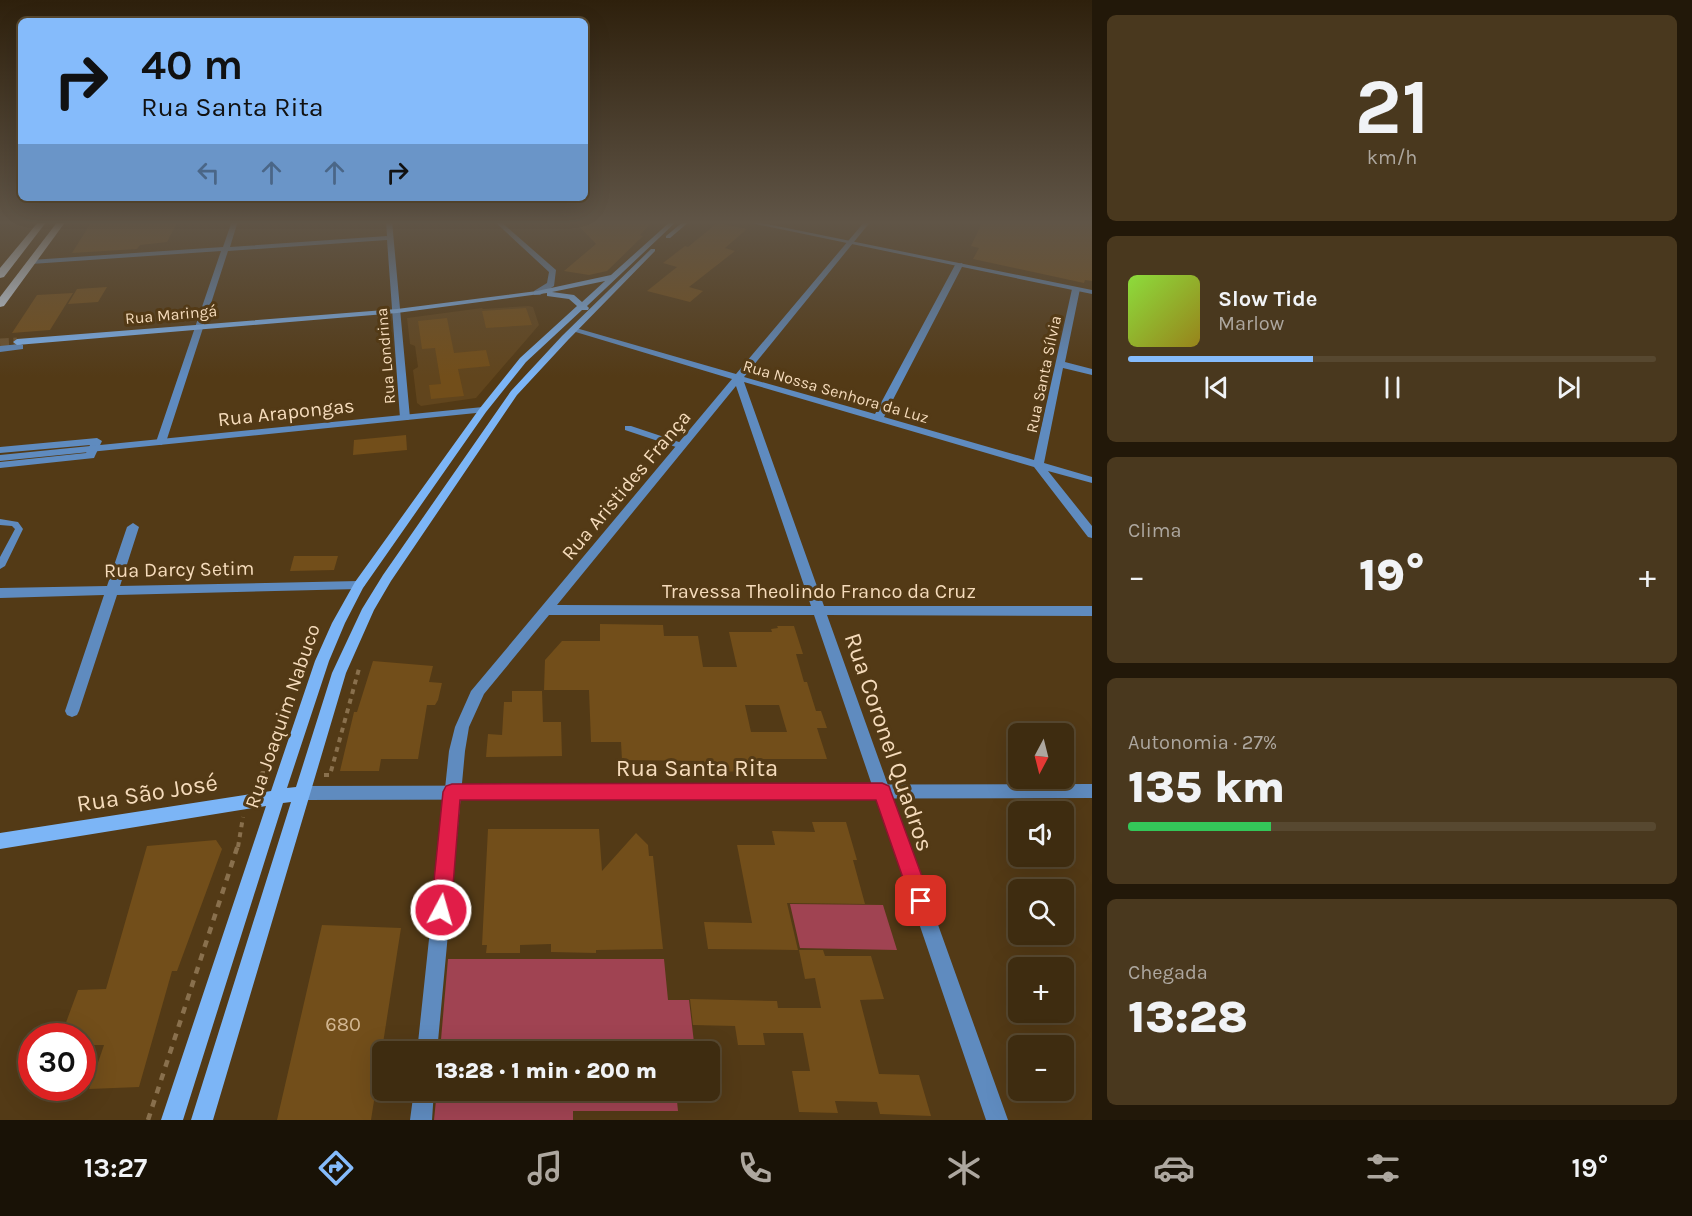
<!DOCTYPE html>
<html lang="pt">
<head>
<meta charset="utf-8">
<style>
	:root { --surface:#3e2c10; --page:#49381e; --text:#f1f3f6; --muted:#ada79f; --line:#574830; --accent:#85bbfb }
	body { margin:0; font-family:Karla,sans-serif; background:var(--page); color:var(--text); height:100vh; display:flex; flex-direction:column; font-size:22px; white-space:nowrap }
	* { box-sizing:border-box; margin:0 }
	p { font-size:20px; color:var(--muted) }
	.icon { flex:none; width:33px; height:33px; fill:none; stroke:currentColor; stroke-width:2; stroke-linecap:round; stroke-linejoin:round }
	.map { position:relative; flex:1; overflow:hidden }
	.details { display:flex; flex-direction:column; gap:15px; padding:15px; background:#221809; width:600px }
	.details>* { flex:none }
	.hud { position:absolute; left:18px; top:18px; width:570px; height:183px; border-radius:9px; box-shadow:0 6px 24px #0002,0 0 0 2px var(--line); background:#85bbfb; color:#111; overflow:hidden }
	.needle { width:39px; rotate:187deg }
	.buttons { position:absolute; left:1008px; top:723px; display:grid; gap:12px }
	.buttons a { display:grid; place-items:center; width:66px; height:66px; border-radius:9px; background:var(--surface); box-shadow:0 6px 24px #0002,0 0 0 2px var(--line); font-size:30px }
	.speed { position:absolute; left:18px; top:1023px; display:flex; gap:12px; font-size:30px; font-weight:700; text-align:center }
	.speed>* { display:grid; place-content:center; width:78px; height:78px; border-radius:50%; background:var(--surface); box-shadow:0 6px 24px #0002,0 0 0 2px var(--line); line-height:1 }
	.speed .limit { border:9px solid #d22; background:#fff; color:#111 }
	.pin { position:absolute; display:grid; place-items:center; width:51px; height:51px; color:#fff; margin:-26px; border-radius:12px; box-shadow:0 3px 9px #0006 }
	.me { position:absolute; width:66px; margin:-33px; rotate:6deg; stroke-linejoin:round; filter:drop-shadow(0 0 4px #0008) }
	.turn { display:flex; align-items:center; gap:21px; height:126px; padding:0 24px; font-size:27px }
	.turn .icon { width:78px; height:78px; stroke-width:2.5 }
	.turn b { display:block; font-size:42px; line-height:51px }
	.lanes { display:flex; align-items:center; height:57px; padding:0 24px; background:#0003; justify-content:center; gap:30px; direction:ltr }
	.lanes .off { opacity:.35 }
	.big { font-size:45px; font-weight:800; line-height:1.1 }
	.details .widget { flex:1; display:flex; flex-direction:column; justify-content:center; gap:9px; min-width:0; padding:0 21px; border-radius:9px; background:var(--page) }
	.details .dial { align-items:center; gap:0 }
	.dial b { font-size:78px; line-height:1 }
	.song { display:flex; align-items:center; gap:18px }
	.cover { width:72px; height:72px; border-radius:9px; background:linear-gradient(135deg,hsl(90 70% 55%),hsl(50 70% 35%)) }
	.played { height:6px; border-radius:3px; background:linear-gradient(90deg,var(--accent) 35%,var(--line) 35%) }
	.keys { display:flex; justify-content:space-around; direction:ltr }
	.heat { display:flex; justify-content:space-between; align-items:center; font-size:33px; direction:ltr }
	.charge { height:9px; border-radius:4px; background:linear-gradient(90deg,#34c759 27%,var(--line) 0) }
	.trip { position:absolute; left:372px; top:1041px; width:348px; height:60px; border-radius:9px; background:var(--surface); box-shadow:0 6px 24px #0002,0 0 0 2px var(--line); font-weight:800; line-height:60px; text-align:center }
	.tabs { display:flex; height:96px; justify-content:space-around; align-items:center; background:#191206; color:var(--muted) }
	.tabs .icon { width:42px; height:42px }
	.tabs .on { color:var(--accent) }
	.tabs b { font-size:27px; color:var(--text) }
	main { display:flex; flex:1; min-height:0 }
	.map>svg:first-child { display:block }
	.built { fill:#61451d }
	.green { fill:#a04352 }
	.building { fill:#724e1a; fill-rule:evenodd }
	.lines { fill:none; stroke-linecap:round; stroke-linejoin:round }
	.secondary-tunnel { stroke:#6b522f; stroke-width:9; stroke-dasharray:9 4.5; stroke-linecap:butt }
	.path-far1 { stroke:#89704d; stroke-width:4; stroke-dasharray:5 5; stroke-linecap:butt }
	.path { stroke:#89704d; stroke-width:4.5; stroke-dasharray:7 7; stroke-linecap:butt }
	.service { fill:#5f8bbf; fill-rule:evenodd }
	.minor { fill:#5f8bbf; fill-rule:evenodd }
	.tertiary { fill:#5f8bbf; fill-rule:evenodd }
	.secondary { fill:#7cb5f6; fill-rule:evenodd }
	.trunk { fill:#cee0f4; fill-rule:evenodd }
	.route { fill:#e11d48; stroke:#92132f; stroke-width:1.5 }
	.labels { text-anchor:middle; stroke-width:6; stroke-linejoin:round; paint-order:stroke }
	.far-street-label { font-size:16px; fill:#f5dbbb; stroke:#533a16 }
	.street-label { font-size:20px; fill:#f5dbbb; stroke:#533a16 }
	.near-number-label { font-size:20px; fill:#d4b893 }
	.near-street-label { font-size:24px; fill:#f5dbbb; stroke:#533a16 }
</style>
</head>
<body>
<main>
<div class="map">
<svg width="1092" height="1120" viewBox="0 0 1092 1120">
	<rect width="100%" height="100%" fill="#533a16"/>
	<path class="built" d="M 529,306 L 533,307 L 539,325 L 476,398 L 421,406 L 417,403 L 413,370 L 418,367 L 415,346 L 410,344 L 407,318 L 482,308 L 483,309 Z"/>
	<path class="green" d="M 790,904 L 883,905 L 897,950 L 800,948 Z
		M 448,959 L 664,959 L 668,1000 L 689,1000 L 695,1051 L 440,1051 Z
		M 437,1090 L 676,1091 L 678,1111 L 573,1111 L 573,1120 L 434,1120 Z"/>
	<path class="building" d="M 92,221 L 178,221 L 167,242 L 140,245 L 137,249 L 72,253 Z
		M 574,221 L 653,221 L 640,235 L 643,236 L 607,271 L 589,275 L 564,271 L 596,244 Z
		M 983,221 L 1092,222 L 1092,281 L 1085,280 L 1084,283 L 973,259 L 979,248 L 971,246 Z
		M 717,223 L 747,229 L 725,248 L 735,251 L 689,287 L 703,291 L 690,302 L 647,291 L 677,267 L 663,263 L 685,246 L 688,247 Z
		M 107,287 L 98,302 L 68,304 L 77,289 Z
		M 73,293 L 50,330 L 12,333 L 37,295 Z
		M 526,308 L 532,325 L 486,328 L 482,311 Z
		M 447,318 L 454,353 L 486,350 L 490,366 L 458,369 L 464,396 L 431,399 L 429,385 L 441,384 L 435,348 L 422,349 L 418,321 Z
		M 406,435 L 407,450 L 353,455 L 354,440 Z
		M 294,556 L 338,556 L 334,570 L 290,571 Z
		M 600,624 L 663,625 L 664,636 L 698,636 L 703,667 L 737,667 L 729,632 L 772,632 L 771,629 L 778,628 L 777,626 L 794,626 L 803,654 L 796,654 L 804,682 L 807,682 L 816,711 L 821,711 L 827,728 L 817,728 L 827,759 L 757,759 L 760,771 L 705,772 L 704,761 L 622,760 L 621,742 L 591,742 L 589,690 L 544,690 L 545,660 L 562,641 L 600,641 ZM 745,705 L 779,705 L 787,732 L 751,732 Z
		M 373,661 L 433,666 L 429,682 L 442,683 L 438,700 L 435,705 L 427,705 L 418,759 L 381,759 L 379,771 L 340,771 L 354,712 L 357,712 Z
		M 512,691 L 542,691 L 543,722 L 561,722 L 562,756 L 486,757 L 488,734 L 502,735 L 504,702 L 512,702 Z
		M 812,822 L 846,822 L 857,860 L 853,860 L 865,904 L 787,903 L 798,950 L 708,949 L 704,922 L 752,923 L 737,845 L 775,845 L 772,831 L 815,832 Z
		M 488,829 L 599,829 L 602,871 L 636,833 L 648,845 L 649,856 L 653,856 L 663,949 L 596,950 L 596,953 L 551,952 L 551,944 L 520,945 L 520,953 L 486,953 L 487,945 L 482,945 Z
		M 216,840 L 222,849 L 177,971 L 172,971 L 139,1087 L 89,1089 L 104,1045 L 82,1045 L 82,1036 L 61,1036 L 78,990 L 106,989 L 147,846 Z
		M 322,925 L 401,928 L 371,1120 L 277,1120 Z
		M 799,950 L 823,950 L 825,956 L 871,956 L 884,999 L 860,1000 L 879,1074 L 919,1075 L 931,1116 L 880,1114 L 877,1102 L 835,1101 L 838,1113 L 799,1112 L 792,1071 L 810,1071 L 803,1033 L 763,1033 L 765,1045 L 738,1045 L 735,1026 L 693,1025 L 690,999 L 777,1001 L 778,1008 L 821,1008 L 815,978 L 805,979 Z"/>
	<g class="lines">
		<path class="secondary-tunnel" d="M 0,343 L 17,342"/>
		<path class="path-far1" d="M 324,775 L 330,775 L 360,665
			M 257,784 L 262,773 L 270,773
			M 238,847 L 243,817"/>
		<path class="path" d="M 148,1120 L 238,845"/>
		<path class="service" d="M 625,426 L 631,426 L 685,444 L 686,446 L 682,448 L 679,448 L 625,430 Z
			M 0,519 L 18,522 L 23,529 L 5,566 L 0,569 L 0,557 L 15,529 L 12,526 L 0,525 Z"/>
		<path class="minor" d="M 232,221 L 238,221 L 230,247 L 387,236 L 386,221 L 392,221 L 410,418 L 408,420 L 402,420 L 400,418 L 387,240 L 228,251 L 166,442 L 161,445 L 156,442 L 221,251 L 31,264 L 27,262 L 31,260 L 223,247 Z
			M 865,221 L 871,221 L 744,377 L 875,414 L 955,265 L 962,263 L 963,265 L 884,417 L 1034,460 L 1072,289 L 1076,287 L 1080,289 L 1065,362 L 1092,369 L 1092,375 L 1063,368 L 1044,463 L 1092,477 L 1092,483 L 1048,471 L 1092,526 L 1092,538 L 1088,537 L 1034,467 L 744,382 L 824,606 L 1092,606 L 1092,616 L 827,615 L 1008,1120 L 986,1120 L 814,615 L 549,615 L 484,694 L 469,727 L 465,751 L 437,1052 L 417,1052 L 449,751 L 455,727 L 471,691 L 732,379 L 569,330 L 576,328 L 736,374 ZM 736,386 L 811,606 L 557,605 Z
			M 20,344 L 23,345 L 23,349 L 0,352 L 0,346 Z
			M 97,438 L 102,441 L 94,458 L 0,468 L 0,462 L 86,453 L 90,445 L 0,453 L 0,447 Z
			M 133,523 L 139,527 L 120,586 L 359,581 L 365,585 L 359,589 L 117,595 L 79,711 L 77,715 L 72,717 L 67,715 L 65,711 L 104,595 L 0,598 L 0,588 L 107,586 L 127,527 Z
			M 414,1090 L 434,1090 L 432,1120 L 410,1120 Z"/>
		<path class="tertiary" d="M 494,221 L 500,221 L 556,270 L 554,286 L 540,295 L 534,295 L 534,291 L 547,283 L 549,272 Z
			M 741,221 L 752,221 L 1092,290 L 1092,294 Z
			M 483,407 L 486,408 L 486,412 L 0,461 L 0,455 Z
			M 1092,784 L 1092,798 L 302,800 L 296,798 L 294,793 L 296,788 L 302,786 Z"/>
		<path class="secondary" d="M 671,221 L 677,221 L 587,306 L 589,308 L 588,310 L 582,310 L 526,362 L 486,412 L 363,588 L 345,623 L 329,661 L 287,788 L 296,787 L 332,673 L 362,609 L 383,575 L 511,391 L 562,336 L 651,249 L 655,249 L 655,251 L 568,340 L 517,395 L 391,581 L 374,610 L 346,673 L 213,1120 L 191,1120 L 291,802 L 283,803 L 183,1120 L 161,1120 L 266,806 L 0,849 L 0,833 L 271,791 L 315,661 L 332,623 L 355,582 L 480,408 L 520,358 L 577,306 L 569,299 L 547,296 L 547,293 L 397,313 L 17,345 L 13,342 L 17,339 L 397,309 L 537,291 L 611,275 ZM 605,281 L 582,302 L 574,295 L 552,292 Z
			M 684,221 L 690,221 L 670,238 L 666,238 L 666,236 Z"/>
		<path class="trunk" d="M 39,221 L 47,221 L 4,277 L 0,278 L 0,268 Z
			M 58,221 L 66,221 L 4,306 L 0,307 L 0,297 Z"/>
	</g>
	<linearGradient id="sky" x2="0" y2="1"><stop stop-color="#2e200c"/><stop offset="0.59" stop-color="#605547"/><stop offset="1" stop-color="#605547" stop-opacity="0"/></linearGradient>
	<rect width="1092" height="377" fill="url(#sky)"/>
	<path class="route" d="M 882,783 L 889,786 L 891,792 L 931,901 L 928,908 L 921,911 L 913,908 L 911,901 L 876,800 L 460,800 L 451,910 L 448,917 L 441,920 L 434,917 L 431,910 L 443,792 L 446,786 L 452,784 Z"/>
	<g class="labels">
		<g class="far-street-label">
			<text transform="translate(171 314) rotate(-5)" y="6">Rua Maringá</text>
			<text transform="translate(385 356) rotate(-95)" y="6">Rua Londrina</text>
			<text transform="translate(1043 374) rotate(-78)" y="6">Rua Santa Sílvia</text>
			<text transform="translate(836 391) rotate(16)" y="6">Rua Nossa Senhora da Luz</text>
		</g>
		<g class="street-label">
			<text transform="translate(286 412) rotate(-6)" y="7">Rua Arapongas</text>
			<text transform="translate(626 485) rotate(-50)" y="7">Rua Aristides França</text>
			<text transform="translate(179 569) rotate(-1)" y="7">Rua Darcy Setim</text>
			<text x="819" y="598">Travessa Theolindo Franco da Cruz</text>
			<text transform="translate(282 716) rotate(-71)" y="7">Rua Joaquim Nabuco</text>
		</g>
		<g class="near-number-label">
			<text x="343" y="1031">680</text>
		</g>
		<g class="near-street-label">
			<text transform="translate(889 742) rotate(71)" y="8">Rua Coronel Quadros</text>
			<text x="697" y="776">Rua Santa Rita</text>
			<text transform="translate(147 793) rotate(-9)" y="8">Rua São José</text>
		</g>
	</g>
</svg>
<div class="buttons">
<a><svg class="needle" viewBox="-14 -14 28 28"><path d="M0-13l5 13h-10z" fill="#e53935"/><path d="M0 13l5-13h-10z" fill="#ada79f"/></svg></a>
<a><svg class="icon" aria-label="sound" viewBox="0 0 24 24"><path d="M4 9h4l5-4v14l-5-4H4zM17 9q2 3 0 6"/></svg></a>
<a><svg class="icon" aria-label="search" viewBox="0 0 24 24"><circle cx="10" cy="10" r="6"/><path d="M15 15l6 6"/></svg></a>
<a>+</a>
<a>−</a>
</div>
<div class="speed"><div class="limit">30</div></div>
<div class="pin" style="left:921px;top:901px;background:#d93025"><svg class="icon" aria-label="arrive" viewBox="0 0 24 24"><path d="M6 21V4h12l-3 4 3 4H6"/></svg></div>
<svg class="me" style="left:441px;top:910px" viewBox="-20 -20 40 40"><circle r="17" fill="#e11d48" stroke="#fff" stroke-width="3"/><path d="M0-11L8 9 0 5-8 9z" fill="#fff"/></svg>
<div class="trip">13:28 · 1 min · 200 m</div>
<div class="hud">
<div class="turn"><svg class="icon" aria-label="right" viewBox="0 0 24 24"><path d="M7 20v-9h11M14 6l5 5-5 5"/></svg><div><b>40 m</b>Rua Santa Rita</div></div>
<div class="lanes"><svg class="icon off" aria-label="left" viewBox="0 0 24 24"><path d="M17 20v-9H6M10 6l-5 5 5 5"/></svg><svg class="icon off" aria-label="ahead" viewBox="0 0 24 24"><path d="M12 20V5M6 11l6-6 6 6"/></svg><svg class="icon off" aria-label="ahead" viewBox="0 0 24 24"><path d="M12 20V5M6 11l6-6 6 6"/></svg><svg class="icon" aria-label="right" viewBox="0 0 24 24"><path d="M7 20v-9h11M14 6l5 5-5 5"/></svg></div>
</div>
</div>
<section class="details">
<div class="widget dial"><b>21</b><p>km/h</p></div>
<div class="widget">
<div class="song"><i class="cover"></i><div><b>Slow Tide</b><p>Marlow</p></div></div>
<div class="played"></div>
<div class="keys"><svg class="icon" aria-label="previous" viewBox="0 0 24 24"><path d="M18 5L8 12l10 7zM5 5v14"/></svg><svg class="icon" aria-label="pause" viewBox="0 0 24 24"><path d="M8 5v14M16 5v14"/></svg><svg class="icon" aria-label="next" viewBox="0 0 24 24"><path d="M6 5l10 7-10 7zM19 5v14"/></svg></div>
</div>
<div class="widget"><p>Clima</p>
<div class="heat"><a>−</a><b class="big">19°</b><a>+</a></div>
</div>
<div class="widget"><p>Autonomia · 27%</p><b class="big">135 km</b><div class="charge"></div></div>
<div class="widget"><p>Chegada</p><b class="big">13:28</b></div>
</section>
</main>
<nav class="tabs">
<b>13:27</b>
<svg class="icon on" aria-label="directions" viewBox="0 0 24 24"><path d="M12 3l9 9-9 9-9-9zM9 14v-3h6M13 9l2 2-2 2"/></svg>
<svg class="icon" aria-label="music" viewBox="0 0 24 24"><path d="M9 18V5l10-2v13"/><circle cx="6" cy="18" r="3"/><circle cx="16" cy="16" r="3"/></svg>
<svg class="icon" aria-label="phone" viewBox="0 0 24 24"><path d="M5 4h4l2 5-3 2q2 4 5 5l2-3 5 2v4C11 20 4 13 5 4z"/></svg>
<svg class="icon" aria-label="climate" viewBox="0 0 24 24"><path d="M12 3v18M4 7l16 10M4 17L20 7"/></svg>
<svg class="icon" aria-label="car" viewBox="0 0 24 24"><path d="M5 17H2v-5l4-1 3-4h7l3 4 3 1v5h-3M9 17h6M6 11h13"/><circle cx="7" cy="17" r="2"/><circle cx="17" cy="17" r="2"/></svg>
<svg class="icon" aria-label="filters" viewBox="0 0 24 24"><path d="M4 7h16M4 17h16"/><circle cx="9" cy="7" r="2"/><circle cx="15" cy="17" r="2"/></svg>
<b>19°</b>
</nav>
</body>
</html>
